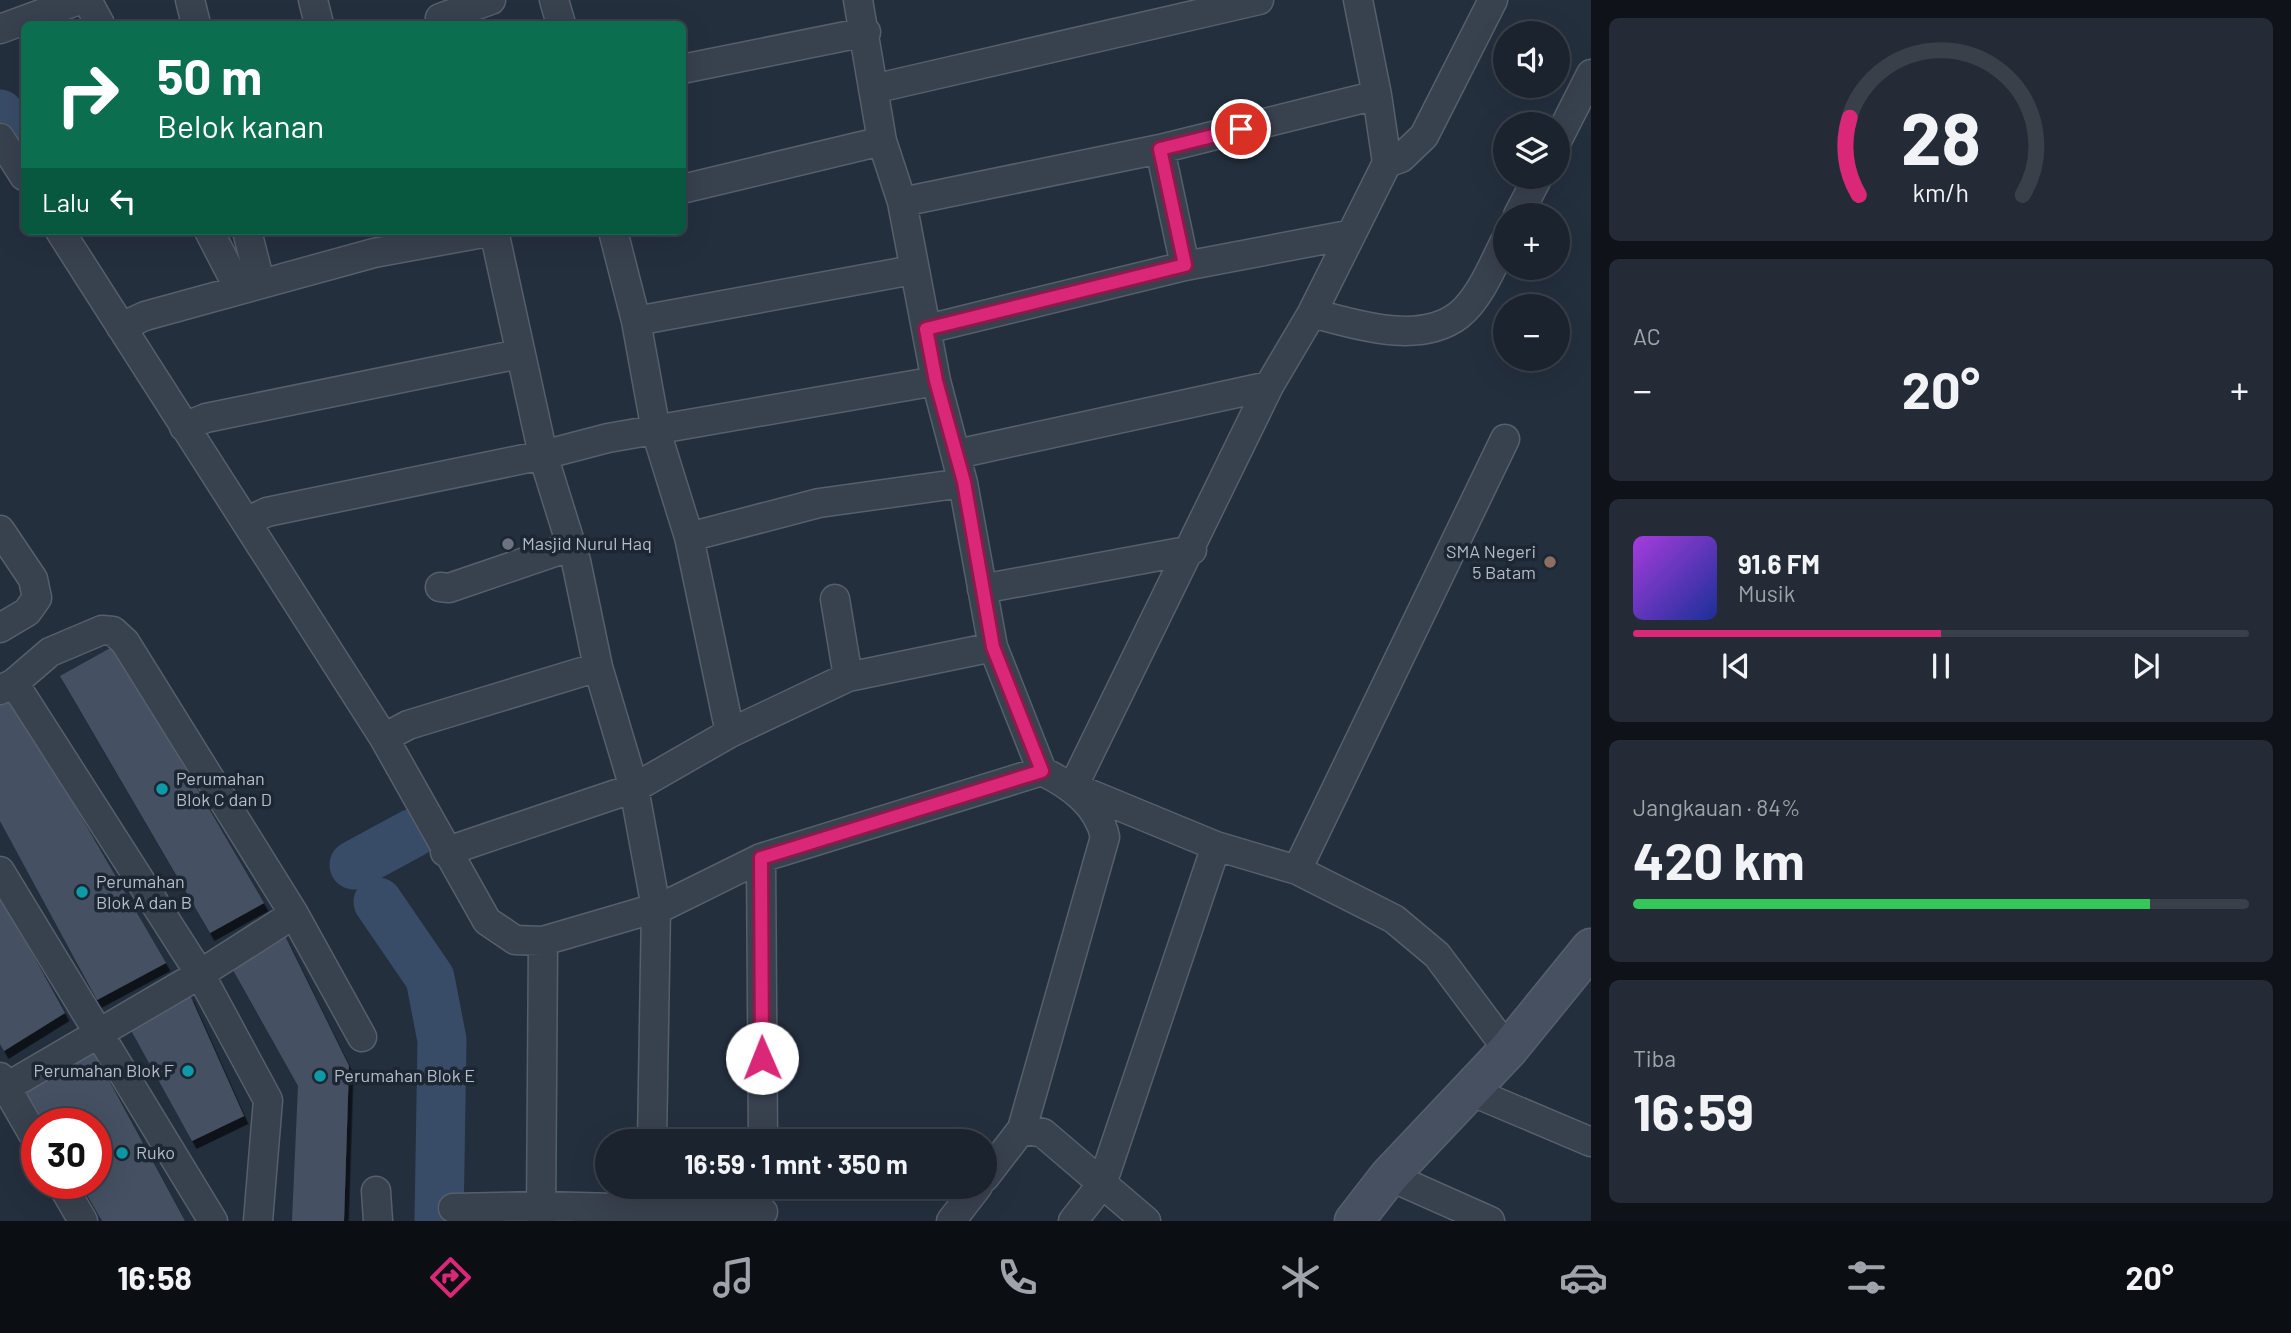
<!DOCTYPE html>
<html lang="id">
<head>
<meta charset="utf-8">
<style>
	:root { --surface:#1b232e; --page:#242b36; --text:#f1f3f6; --muted:#a0a4aa; --line:#39404a; --accent:#db2777 }
	body { margin:0; font-family:Barlow,sans-serif; background:var(--page); color:var(--text); height:100vh; display:flex; flex-direction:column; font-size:26px; white-space:nowrap }
	* { box-sizing:border-box; margin:0 }
	p { font-size:23px; color:var(--muted) }
	.icon { flex:none; width:38px; height:38px; fill:none; stroke:currentColor; stroke-width:2; stroke-linecap:round; stroke-linejoin:round }
	.map { position:relative; flex:1; overflow:hidden }
	.sheet { display:flex; flex-direction:column; gap:18px; padding:18px; background:#0f1319; width:700px }
	.sheet>* { flex:none }
	.banner { position:absolute; left:21px; top:21px; width:665px; height:214px; border-radius:10px; box-shadow:0 7px 28px #0002,0 0 0 2px var(--line); background:#0b6e4f; color:#fff; overflow:hidden }
	.fabs { position:absolute; left:1493px; top:21px; display:grid; gap:14px }
	.fabs a { display:grid; place-items:center; width:77px; height:77px; border-radius:50%; background:var(--surface); box-shadow:0 7px 28px #0002,0 0 0 2px var(--line); font-size:35px }
	.speed { position:absolute; left:21px; top:1108px; display:flex; gap:14px; font-size:35px; font-weight:700; text-align:center }
	.speed>* { display:grid; place-content:center; width:91px; height:91px; border-radius:50%; background:var(--surface); box-shadow:0 7px 28px #0002,0 0 0 2px var(--line); line-height:1 }
	.speed .limit { border:10px solid #d22; background:#fff; color:#111 }
	.pin { position:absolute; display:grid; place-items:center; width:60px; height:60px; color:#fff; margin:-30px; border:4px solid #fff; border-radius:50%; box-shadow:0 2px 7px #0007 }
	.me { position:absolute; width:77px; margin:-38px; rotate:359deg; stroke-linejoin:round; filter:drop-shadow(0 0 5px #0008) }
	.turn { display:flex; align-items:center; gap:24px; height:147px; padding:0 21px; font-size:32px }
	.turn .icon { width:91px; height:91px; stroke-width:2.5 }
	.turn b { display:block; font-size:49px; line-height:60px }
	.then { display:flex; align-items:center; height:66px; padding:0 21px; background:#0003; gap:14px; font-size:26px }
	.big { font-size:52px; font-weight:700; line-height:1.1 }
	.sheet .widget { flex:1; display:flex; flex-direction:column; justify-content:center; gap:10px; min-width:0; padding:0 24px; border-radius:10px; background:var(--page) }
	.sheet .dial { align-items:center; gap:0 }
	.dial svg { height:182px; overflow:visible; fill:none; stroke:var(--line); stroke-width:7; stroke-linecap:round; text-anchor:middle }
	.dial text { fill:var(--text); stroke:none }
	.song { display:flex; align-items:center; gap:21px }
	.cover { width:84px; height:84px; border-radius:10px; background:linear-gradient(135deg,hsl(280 70% 55%),hsl(230 70% 35%)) }
	.played { height:7px; border-radius:4px; background:linear-gradient(90deg,var(--accent) 50%,var(--line) 50%) }
	.keys { display:flex; justify-content:space-around; direction:ltr }
	.heat { display:flex; justify-content:space-between; align-items:center; font-size:38px; direction:ltr }
	.charge { height:10px; border-radius:5px; background:linear-gradient(90deg,#34c759 84%,var(--line) 0) }
	.trip { position:absolute; left:595px; top:1129px; width:402px; height:70px; border-radius:35px; background:var(--surface); box-shadow:0 7px 28px #0002,0 0 0 2px var(--line); font-weight:700; line-height:70px; text-align:center }
	.tabs { display:flex; height:112px; justify-content:space-around; align-items:center; background:#0b0e12; color:var(--muted) }
	.tabs .icon { width:49px; height:49px }
	.tabs .current { color:var(--accent) }
	.tabs b { font-size:32px; color:var(--text) }
	main { display:flex; flex:1; min-height:0 }
	.map>svg:first-child { display:block }
	.lines { fill:none; stroke-linecap:round; stroke-linejoin:round }
	.river { stroke:#394c67; stroke-width:49 }
	.building { fill:#455162; filter:url(#shadow) }
	.street-casing { stroke:#565f6c; stroke-width:31 }
	.secondary-casing { stroke:#565f6c; stroke-width:41 }
	.street { stroke:#38414e; stroke-width:28 }
	.secondary { stroke:#465061; stroke-width:38 }
	.route-casing { stroke:#8e194d; stroke-width:18 }
	.route { stroke:#db2777; stroke-width:12 }
	.worship-dot { fill:#6b7280; stroke:#1d2633; stroke-width:2.5 }
	.education-dot { fill:#8d6e63; stroke:#1d2633; stroke-width:2.5 }
	.culture-dot { fill:#0f9aa8; stroke:#1d2633; stroke-width:2.5 }
	.labels { text-anchor:middle; stroke-width:7; stroke-linejoin:round; paint-order:stroke }
	.poi-label { font-size:18px; fill:#b4bcc9; stroke:#1d2633; text-anchor:start }
</style>
</head>
<body>
<main>
<div class="map">
<svg width="1591" height="1221" viewBox="0 0 1591 1221">
	<defs>
		<filter id="shadow"><feDropShadow dx="4.5" dy="8" stdDeviation="0" flood-color="#0009"/></filter>
	</defs>
	<rect width="100%" height="100%" fill="#242f3e"/>
	<g class="lines">
		<path class="river" d="M 0,114 L 24,153
			M 354,865 L 413,833
			M 378,902 L 430,978 L 442,1040 L 439,1221"/>
	</g>
	<path class="building" d="M 114,646 L 264,903 L 210,933 L 60,676 Z
		M 11,696 L 166,963 L 97,1000 L 0,821 L 0,703 Z
		M 0,895 L 65,1013 L 4,1051 L 0,1044 Z
		M 285,936 L 349,1066 L 344,1221 L 292,1221 L 298,1086 L 233,970 Z
		M 189,993 L 244,1116 L 192,1141 L 128,1025 Z
		M 91,1047 L 185,1221 L 102,1221 L 80,1183 L 96,1183 L 96,1124 L 45,1124 L 23,1087 Z"/>
	<g class="lines">
		<defs>
			<path id="street" d="M 87,0 L 100,24
				M 190,0 L 196,24
				M 313,0 L 319,24
				M 554,0 L 561,24
				M 858,0 L 882,141 L 902,202 L 936,381 L 963,483 L 993,647 L 1042,771 C 1070,785 1098,804 1105,837 L 1022,1129
				M 1358,0 L 1377,95 L 1387,163 L 1312,313 L 1269,386 L 1073,787 L 1216,846 L 1297,870 L 1394,919 L 1437,955 L 1508,1050
				M 440,18 L 491,0
				M 0,29 L 79,0
				M 682,69 L 866,32
				M 873,89 L 1259,0
				M 0,138 L 24,176
				M 1558,139 L 1591,74
				M 1160,149 L 1185,266
				M 1387,163 L 1401,158 L 1424,136 L 1493,0
				M 682,189 L 882,141
				M 902,202 L 1160,149 L 1377,95
				M 1518,215 L 1538,177
				M 60,231 L 384,738 L 487,921 L 515,940 L 543,941 L 666,905 L 761,858 L 1042,771
				M 209,231 L 239,289
				M 247,231 L 260,282
				M 494,231 L 543,455 L 576,561 L 598,667 L 634,788 L 656,908 L 652,1141
				M 613,231 L 636,321 L 656,431 L 689,537 L 730,733
				M 1312,313 C 1355,324 1419,346 1459,315 C 1480,298 1493,265 1505,241
				M 636,321 L 913,270
				M 121,327 L 145,316 L 374,253 L 494,231
				M 927,329 L 1185,266 L 1348,235
				M 184,427 L 206,418 L 519,354
				M 957,454 L 1269,386
				M 248,521 L 267,512 L 543,455 L 608,438 L 936,381
				M 0,530 L 33,579 L 37,598 L 27,612 L 0,628
				M 689,537 L 819,503 L 963,483
				M 440,587 L 449,588 L 572,546
				M 982,589 L 1192,550
				M 835,599 L 848,677
				M 14,683 L 200,974 L 268,1100 L 258,1221
				M 0,690 L 14,683 L 50,652 L 102,630 L 113,631 L 125,642 L 294,914 L 362,1037
				M 384,738 L 408,725 L 598,667
				M 445,852 L 634,788 L 730,733 L 848,677 L 993,647
				M 761,858 L 763,1141
				M 1297,870 L 1505,439
				M 0,871 L 213,1221
				M 0,1077 L 37,1141
				M 1468,1090 L 1591,1142
				M 0,1091 L 200,974 L 294,914
				M 1389,1176 L 1490,1221
				M 985,1177 L 1022,1129 L 1043,1133 L 1146,1221
				M 61,1183 L 83,1221
				M 376,1191 L 378,1221
				M 453,1208 L 541,1206 L 763,1212
				M 541,1221 L 543,941
				M 951,1221 L 978,1186
				M 1073,1221 L 1102,1184 L 1216,846"/>
			<path id="secondary" d="M 1354,1221 L 1389,1176 L 1508,1050 L 1591,948"/>
		</defs>
		<use href="#street" class="street-casing"/>
		<use href="#secondary" class="secondary-casing"/>
		<use href="#street" class="street"/>
		<use href="#secondary" class="secondary"/>
	</g>
	<g class="lines">
		<defs>
			<path id="route" d="M 762,1058 L 761,858 L 1042,771 L 993,647 L 964,482 L 936,381 L 926,329 L 1185,265 L 1160,149 L 1241,129"/>
		</defs>
		<use href="#route" class="route-casing"/>
		<use href="#route" class="route"/>
	</g>
	<circle class="worship-dot" cx="508" cy="544" r="7"/>
	<circle class="education-dot" cx="1550" cy="562" r="7"/>
	<g class="culture-dot">
		<circle cx="162" cy="789" r="7"/>
		<circle cx="82" cy="892" r="7"/>
		<circle cx="188" cy="1071" r="7"/>
		<circle cx="320" cy="1076" r="7"/>
		<circle cx="122" cy="1153" r="7"/>
	</g>
	<g class="labels">
		<g class="poi-label">
			<text x="522" y="550">Masjid Nurul Haq</text>
			<text x="1536" y="558" text-anchor="end">SMA Negeri<tspan x="1536" dy="21">5 Batam</tspan></text>
			<text x="176" y="785">Perumahan<tspan x="176" dy="21">Blok C dan D</tspan></text>
			<text x="96" y="888">Perumahan<tspan x="96" dy="21">Blok A dan B</tspan></text>
			<text x="174" y="1077" text-anchor="end">Perumahan Blok F</text>
			<text x="334" y="1082">Perumahan Blok E</text>
			<text x="136" y="1159">Ruko</text>
		</g>
	</g>
</svg>
<div class="fabs">
<a><svg class="icon" aria-label="sound" viewBox="0 0 24 24"><path d="M4 9h4l5-4v14l-5-4H4zM17 9q2 3 0 6"/></svg></a>
<a><svg class="icon" aria-label="layers" viewBox="0 0 24 24"><path d="M12 4l9 5-9 5-9-5zM3 14l9 5 9-5"/></svg></a>
<a>+</a>
<a>−</a>
</div>
<div class="speed"><div class="limit">30</div></div>
<div class="pin" style="left:1241px;top:129px;background:#d93025"><svg class="icon" aria-label="arrive" viewBox="0 0 24 24"><path d="M6 21V4h12l-3 4 3 4H6"/></svg></div>
<svg class="me" style="left:762px;top:1058px" viewBox="-20 -20 40 40"><circle r="19" fill="#fff"/><path d="M0-13L10 11 0 6-10 11z" fill="#db2777"/></svg>
<div class="trip">16:59 · 1 mnt · 350 m</div>
<div class="banner">
<div class="turn"><svg class="icon" aria-label="right" viewBox="0 0 24 24"><path d="M7 20v-9h11M14 6l5 5-5 5"/></svg><div><b>50 m</b>Belok kanan</div></div>
<div class="then">Lalu<svg class="icon" aria-label="left" viewBox="0 0 24 24"><path d="M17 20v-9H6M10 6l-5 5 5 5"/></svg></div>
</div>
</div>
<section class="sheet">
<div class="widget dial"><svg viewBox="0 0 100 80">
<path d="M14 69A42 42 0 1 1 86 69"/>
<path d="M14 69A42 42 0 0 1 10 35" stroke="#db2777"/>
<text x="50" y="56" font-size="32" font-weight="700">28</text>
<text x="50" y="72" font-size="11">km/h</text>
</svg></div>
<div class="widget"><p>AC</p>
<div class="heat"><a>−</a><b class="big">20°</b><a>+</a></div>
</div>
<div class="widget">
<div class="song"><i class="cover"></i><div><b>91.6 FM</b><p>Musik</p></div></div>
<div class="played"></div>
<div class="keys"><svg class="icon" aria-label="previous" viewBox="0 0 24 24"><path d="M18 5L8 12l10 7zM5 5v14"/></svg><svg class="icon" aria-label="pause" viewBox="0 0 24 24"><path d="M8 5v14M16 5v14"/></svg><svg class="icon" aria-label="next" viewBox="0 0 24 24"><path d="M6 5l10 7-10 7zM19 5v14"/></svg></div>
</div>
<div class="widget"><p>Jangkauan · 84%</p><b class="big">420 km</b><div class="charge"></div></div>
<div class="widget"><p>Tiba</p><b class="big">16:59</b></div>
</section>
</main>
<nav class="tabs">
<b>16:58</b>
<svg class="icon current" aria-label="directions" viewBox="0 0 24 24"><path d="M12 3l9 9-9 9-9-9zM9 14v-3h6M13 9l2 2-2 2"/></svg>
<svg class="icon" aria-label="music" viewBox="0 0 24 24"><path d="M9 18V5l10-2v13"/><circle cx="6" cy="18" r="3"/><circle cx="16" cy="16" r="3"/></svg>
<svg class="icon" aria-label="phone" viewBox="0 0 24 24"><path d="M5 4h4l2 5-3 2q2 4 5 5l2-3 5 2v4C11 20 4 13 5 4z"/></svg>
<svg class="icon" aria-label="climate" viewBox="0 0 24 24"><path d="M12 3v18M4 7l16 10M4 17L20 7"/></svg>
<svg class="icon" aria-label="car" viewBox="0 0 24 24"><path d="M5 17H2v-5l4-1 3-4h7l3 4 3 1v5h-3M9 17h6M6 11h13"/><circle cx="7" cy="17" r="2"/><circle cx="17" cy="17" r="2"/></svg>
<svg class="icon" aria-label="filters" viewBox="0 0 24 24"><path d="M4 7h16M4 17h16"/><circle cx="9" cy="7" r="2"/><circle cx="15" cy="17" r="2"/></svg>
<b>20°</b>
</nav>
</body>
</html>
